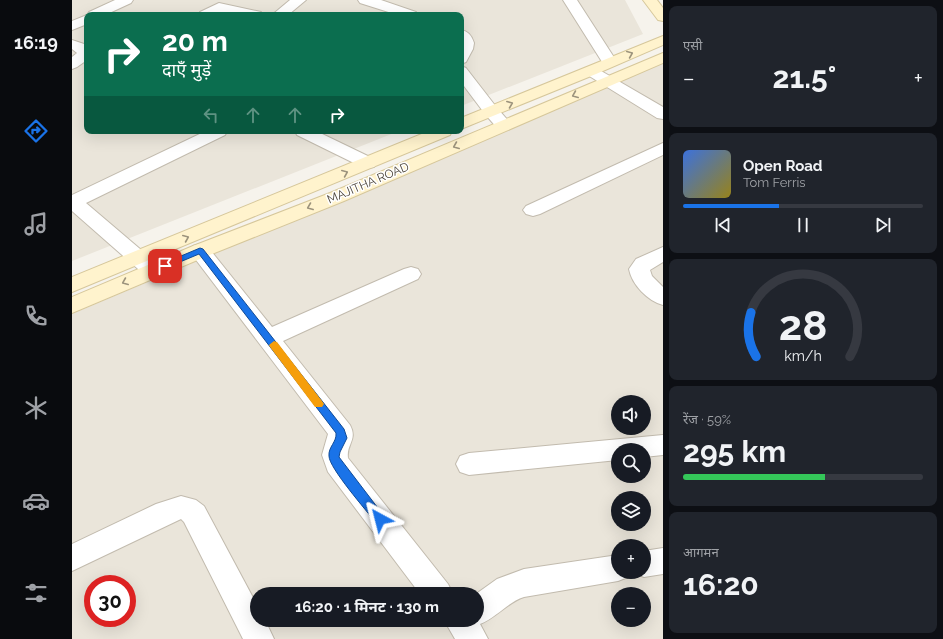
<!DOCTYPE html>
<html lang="hi">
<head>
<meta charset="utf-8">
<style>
	:root { --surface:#171b24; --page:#20242c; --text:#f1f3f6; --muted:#9ea1a6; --line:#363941; --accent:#1a73e8 }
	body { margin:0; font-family:Raleway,"Noto Sans Devanagari",sans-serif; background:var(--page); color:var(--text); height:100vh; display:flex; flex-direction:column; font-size:15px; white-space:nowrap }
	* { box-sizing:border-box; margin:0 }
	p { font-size:13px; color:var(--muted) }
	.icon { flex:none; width:22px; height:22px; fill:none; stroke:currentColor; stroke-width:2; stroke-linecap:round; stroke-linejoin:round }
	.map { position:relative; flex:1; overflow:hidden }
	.sheet { display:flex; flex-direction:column; gap:6px; padding:6px; background:#0d0f14; width:280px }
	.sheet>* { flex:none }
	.banner { position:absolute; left:12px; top:12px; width:380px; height:122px; border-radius:8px; box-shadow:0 4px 16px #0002; background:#0b6e4f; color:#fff; overflow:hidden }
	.tools { position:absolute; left:539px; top:395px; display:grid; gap:8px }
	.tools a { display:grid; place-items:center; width:40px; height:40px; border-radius:50%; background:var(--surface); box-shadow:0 4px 16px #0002; font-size:20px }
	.speed { position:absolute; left:12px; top:575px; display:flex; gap:8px; font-size:20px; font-weight:700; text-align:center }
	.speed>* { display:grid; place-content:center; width:52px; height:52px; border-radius:50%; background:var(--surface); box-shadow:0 4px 16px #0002; line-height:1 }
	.speed .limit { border:6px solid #d22; background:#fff; color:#111 }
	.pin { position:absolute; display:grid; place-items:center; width:34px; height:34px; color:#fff; margin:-17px; border-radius:8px; box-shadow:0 2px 6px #0006 }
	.me { position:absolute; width:44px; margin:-22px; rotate:322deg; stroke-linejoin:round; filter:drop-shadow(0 0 3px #0008) }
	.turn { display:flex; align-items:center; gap:14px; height:84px; padding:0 12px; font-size:18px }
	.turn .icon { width:52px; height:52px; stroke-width:2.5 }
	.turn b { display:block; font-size:28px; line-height:34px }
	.lanes { display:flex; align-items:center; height:38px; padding:0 12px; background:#0003; justify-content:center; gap:20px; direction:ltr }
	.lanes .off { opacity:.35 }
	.big { font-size:30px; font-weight:700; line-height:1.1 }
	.sheet .tile { flex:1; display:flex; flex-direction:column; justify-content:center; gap:6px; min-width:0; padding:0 14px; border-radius:8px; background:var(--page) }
	.sheet .dial { align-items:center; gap:0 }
	.dial svg { height:104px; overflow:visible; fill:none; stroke:var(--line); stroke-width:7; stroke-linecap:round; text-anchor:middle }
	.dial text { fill:var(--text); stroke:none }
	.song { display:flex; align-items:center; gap:12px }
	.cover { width:48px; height:48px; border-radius:6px; background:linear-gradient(135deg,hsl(220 70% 55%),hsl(50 70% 35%)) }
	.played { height:4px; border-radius:2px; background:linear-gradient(90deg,var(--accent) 40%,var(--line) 40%) }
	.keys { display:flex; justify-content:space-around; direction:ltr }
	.heat { display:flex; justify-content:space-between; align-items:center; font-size:22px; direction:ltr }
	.charge { height:6px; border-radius:3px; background:linear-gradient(90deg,#34c759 59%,var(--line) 0) }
	.trip { position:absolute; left:178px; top:587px; width:234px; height:40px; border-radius:20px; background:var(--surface); box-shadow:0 4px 16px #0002; font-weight:700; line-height:40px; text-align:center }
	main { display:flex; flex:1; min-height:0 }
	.dock { display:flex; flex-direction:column; width:72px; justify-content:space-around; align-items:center; background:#090b0e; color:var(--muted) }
	.dock .icon { width:28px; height:28px }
	.dock .active { color:var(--accent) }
	.dock b { font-size:18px; color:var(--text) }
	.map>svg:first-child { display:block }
	.residential { fill:#eae5da; fill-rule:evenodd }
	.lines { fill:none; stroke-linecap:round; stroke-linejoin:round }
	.street-casing { stroke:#c2bbae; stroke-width:2 }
	.secondary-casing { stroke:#d6c79b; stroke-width:2 }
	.street { fill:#fff; fill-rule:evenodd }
	.secondary { fill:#fff3cd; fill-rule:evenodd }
	.oneway { stroke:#9c937c }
	.route { fill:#1a73e8; stroke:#114b97 }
	.slow { fill:#f59e0b }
	.labels { text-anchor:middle; stroke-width:3; stroke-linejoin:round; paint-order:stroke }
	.street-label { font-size:12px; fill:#4b4439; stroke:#fff }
</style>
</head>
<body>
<main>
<nav class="dock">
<b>16:19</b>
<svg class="icon active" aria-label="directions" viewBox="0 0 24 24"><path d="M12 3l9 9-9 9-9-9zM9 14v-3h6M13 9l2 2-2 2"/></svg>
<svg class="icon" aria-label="music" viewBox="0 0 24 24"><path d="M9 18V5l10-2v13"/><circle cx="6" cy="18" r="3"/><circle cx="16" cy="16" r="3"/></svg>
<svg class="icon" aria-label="phone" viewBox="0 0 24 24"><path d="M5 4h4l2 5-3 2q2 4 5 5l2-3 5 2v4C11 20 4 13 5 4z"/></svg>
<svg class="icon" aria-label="climate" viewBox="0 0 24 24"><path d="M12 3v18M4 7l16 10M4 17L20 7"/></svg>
<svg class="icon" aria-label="car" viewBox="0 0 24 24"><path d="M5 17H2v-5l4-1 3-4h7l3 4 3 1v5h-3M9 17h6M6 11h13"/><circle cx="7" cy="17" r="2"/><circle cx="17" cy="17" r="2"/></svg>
<svg class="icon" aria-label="filters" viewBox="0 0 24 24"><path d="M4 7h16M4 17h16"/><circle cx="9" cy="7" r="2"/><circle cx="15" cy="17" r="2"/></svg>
</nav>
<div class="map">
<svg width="591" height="639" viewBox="0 0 591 639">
	<rect width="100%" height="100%" fill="#f6f3ec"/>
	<path class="residential" d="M 0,0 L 553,0 L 571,34 L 389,106 L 389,15 L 15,15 L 15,131 L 327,131 L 0,261 Z
		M 591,63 L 591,639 L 0,639 L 0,314 ZM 546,402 L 572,402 L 572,428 L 546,428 ZM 546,450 L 572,450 L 572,476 L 546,476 ZM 546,498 L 572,498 L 572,524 L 546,524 ZM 546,546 L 572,546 L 572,572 L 546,572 ZM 21,584 L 55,584 L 55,618 L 21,618 ZM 185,594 L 405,594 L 405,620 L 185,620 ZM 546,594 L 572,594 L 572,620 L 546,620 Z"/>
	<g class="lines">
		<defs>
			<path id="street" d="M 43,0 L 61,0 L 59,3 L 33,15 L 15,15 L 15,24 L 0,30 L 0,21 L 15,15 L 17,12 Z
				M 218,0 L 234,0 L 216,15 L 200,15 Z
				M 286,0 L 309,0 L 344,12 L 346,15 L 326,15 L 288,3 Z
				M 491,0 L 505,0 L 545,62 L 542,65 L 537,67 L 532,65 Z
				M 147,3 L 189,12 L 191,15 L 165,15 L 149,12 L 143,15 L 126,15 L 128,12 Z
				M 389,30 C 396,31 400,36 402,43 L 401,49 L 394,62 L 389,64 Z
				M 0,40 L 15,45 L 15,60 L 5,67 L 0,69 L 0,57 L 5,53 L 0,49 Z
				M 389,66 L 394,68 L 425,108 L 440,125 L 438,129 L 432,130 L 426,129 L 413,114 L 389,82 Z
				M 519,66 L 524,68 L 591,107 L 591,119 L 585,118 L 514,74 L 511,71 L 514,68 Z
				M 134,131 L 155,131 L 153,135 L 14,203 L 88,266 L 91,271 L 88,276 L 81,278 L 74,276 L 0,211 L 0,195 Z
				M 223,131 L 244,131 L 302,159 L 305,163 L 302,167 L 296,168 L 290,167 L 225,135 Z
				M 591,143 L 591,155 L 468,214 L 461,216 L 454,214 L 451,210 L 454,206 Z
				M 128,244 L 135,246 L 200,327 L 332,269 L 339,267 L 346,269 L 349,274 L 346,279 L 211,341 L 278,425 C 286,440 274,444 276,458 L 376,584 L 381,594 L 348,594 L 256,472 L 250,455 L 256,434 L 121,256 L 118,251 L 121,246 Z
				M 591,247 L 591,262 L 578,270 L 580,276 L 591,287 L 591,305 C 576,301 560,285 557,269 L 564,259 Z
				M 591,435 L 591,455 L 572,457 L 572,450 L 546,450 L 546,460 L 397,475 L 388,472 L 384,464 L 388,456 L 397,453 Z
				M 109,496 L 124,500 L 132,506 L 185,605 L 185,620 L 193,620 L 202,639 L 171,639 L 112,522 L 109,519 L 0,571 L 0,544 L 84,504 Z
				M 591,548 L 591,574 L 572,577 L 562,573 L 561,572 L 572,572 L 572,551 Z
				M 546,555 L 546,572 L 558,572 L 556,577 L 546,581 L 452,597 C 436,602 425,617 408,624 L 416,639 L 383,639 L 372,620 L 405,620 L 404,594 L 425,579 L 452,569 Z"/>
			<path id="secondary" d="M 571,0 L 585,0 L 591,8 L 591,21 L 586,20 Z
				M 591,36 L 591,45 L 524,74 L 389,129 L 389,118 Z
				M 591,53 L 591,63 L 272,201 L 135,256 L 0,313 L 0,297 L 121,246 L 258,193 Z
				M 357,131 L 380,131 L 378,135 L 0,292 L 0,277 Z"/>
		</defs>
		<use href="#street" class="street-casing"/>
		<use href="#secondary" class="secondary-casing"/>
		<use href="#street" class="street"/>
		<use href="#secondary" class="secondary"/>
	</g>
	<defs><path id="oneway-chevron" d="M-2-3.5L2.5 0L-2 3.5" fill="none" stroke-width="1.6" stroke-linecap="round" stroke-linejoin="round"/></defs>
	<g class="oneway">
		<use href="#oneway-chevron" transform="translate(558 54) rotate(-23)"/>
		<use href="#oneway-chevron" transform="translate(503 95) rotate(157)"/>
		<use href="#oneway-chevron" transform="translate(438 104) rotate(-22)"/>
		<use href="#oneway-chevron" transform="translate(384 146) rotate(157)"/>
		<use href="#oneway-chevron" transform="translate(273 173) rotate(-23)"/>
		<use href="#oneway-chevron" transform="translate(238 207) rotate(158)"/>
		<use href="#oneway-chevron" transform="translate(114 238) rotate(-23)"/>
		<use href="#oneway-chevron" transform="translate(53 282) rotate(157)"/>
	</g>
	<path class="route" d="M 128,248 L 131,249 L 272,429 L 275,438 L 268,452 L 267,457 L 312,516 L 313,519 L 312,523 L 308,524 L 304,523 C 295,511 257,468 257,456 C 256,447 265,442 264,433 L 127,254 L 96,267 L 93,268 L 89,266 L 90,264 Z"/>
	<path class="slow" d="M 202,341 L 205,342 L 250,401 L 252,404 L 250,407 L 243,407 L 198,347 L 197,345 Z"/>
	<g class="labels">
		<g class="street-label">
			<text transform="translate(296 183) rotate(-23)" y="4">MAJITHA ROAD</text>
		</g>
	</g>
</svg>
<div class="tools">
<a><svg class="icon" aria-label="sound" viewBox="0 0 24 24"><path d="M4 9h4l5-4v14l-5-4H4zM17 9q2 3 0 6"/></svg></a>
<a><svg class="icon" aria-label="search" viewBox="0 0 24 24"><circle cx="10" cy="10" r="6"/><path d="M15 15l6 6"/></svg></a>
<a><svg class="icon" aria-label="layers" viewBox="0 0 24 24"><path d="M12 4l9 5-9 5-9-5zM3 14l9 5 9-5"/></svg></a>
<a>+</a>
<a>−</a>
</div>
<div class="speed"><div class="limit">30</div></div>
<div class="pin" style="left:93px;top:266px;background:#d93025"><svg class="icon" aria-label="arrive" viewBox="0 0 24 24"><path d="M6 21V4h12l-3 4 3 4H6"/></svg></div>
<svg class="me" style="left:308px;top:519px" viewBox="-20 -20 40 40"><path d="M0-17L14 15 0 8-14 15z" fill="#1a73e8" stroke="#fff" stroke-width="4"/></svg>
<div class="trip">16:20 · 1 मिनट · 130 m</div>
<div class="banner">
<div class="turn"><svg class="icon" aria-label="right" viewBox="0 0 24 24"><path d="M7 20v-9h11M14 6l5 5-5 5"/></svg><div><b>20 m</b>दाएँ मुड़ें</div></div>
<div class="lanes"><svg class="icon off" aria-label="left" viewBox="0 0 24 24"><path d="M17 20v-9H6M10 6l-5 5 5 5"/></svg><svg class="icon off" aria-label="ahead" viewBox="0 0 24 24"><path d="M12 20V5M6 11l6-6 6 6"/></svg><svg class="icon off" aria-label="ahead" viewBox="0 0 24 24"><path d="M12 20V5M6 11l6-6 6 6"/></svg><svg class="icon" aria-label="right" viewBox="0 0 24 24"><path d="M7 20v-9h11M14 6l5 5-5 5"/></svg></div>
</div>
</div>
<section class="sheet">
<div class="tile"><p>एसी</p>
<div class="heat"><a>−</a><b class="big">21.5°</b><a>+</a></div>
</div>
<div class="tile">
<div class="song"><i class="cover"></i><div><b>Open Road</b><p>Tom Ferris</p></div></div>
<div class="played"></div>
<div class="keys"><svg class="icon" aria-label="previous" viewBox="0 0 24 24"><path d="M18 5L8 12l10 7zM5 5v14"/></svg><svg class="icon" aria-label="pause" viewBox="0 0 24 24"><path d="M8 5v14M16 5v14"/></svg><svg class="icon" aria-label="next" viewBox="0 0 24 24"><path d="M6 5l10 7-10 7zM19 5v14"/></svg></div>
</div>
<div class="tile dial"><svg viewBox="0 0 100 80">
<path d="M14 69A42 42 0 1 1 86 69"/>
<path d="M14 69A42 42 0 0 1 10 35" stroke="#1a73e8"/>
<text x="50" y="56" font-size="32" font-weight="700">28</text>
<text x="50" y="72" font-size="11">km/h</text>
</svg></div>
<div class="tile"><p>रेंज · 59%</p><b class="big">295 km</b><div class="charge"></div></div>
<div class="tile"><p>आगमन</p><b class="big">16:20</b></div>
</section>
</main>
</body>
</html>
